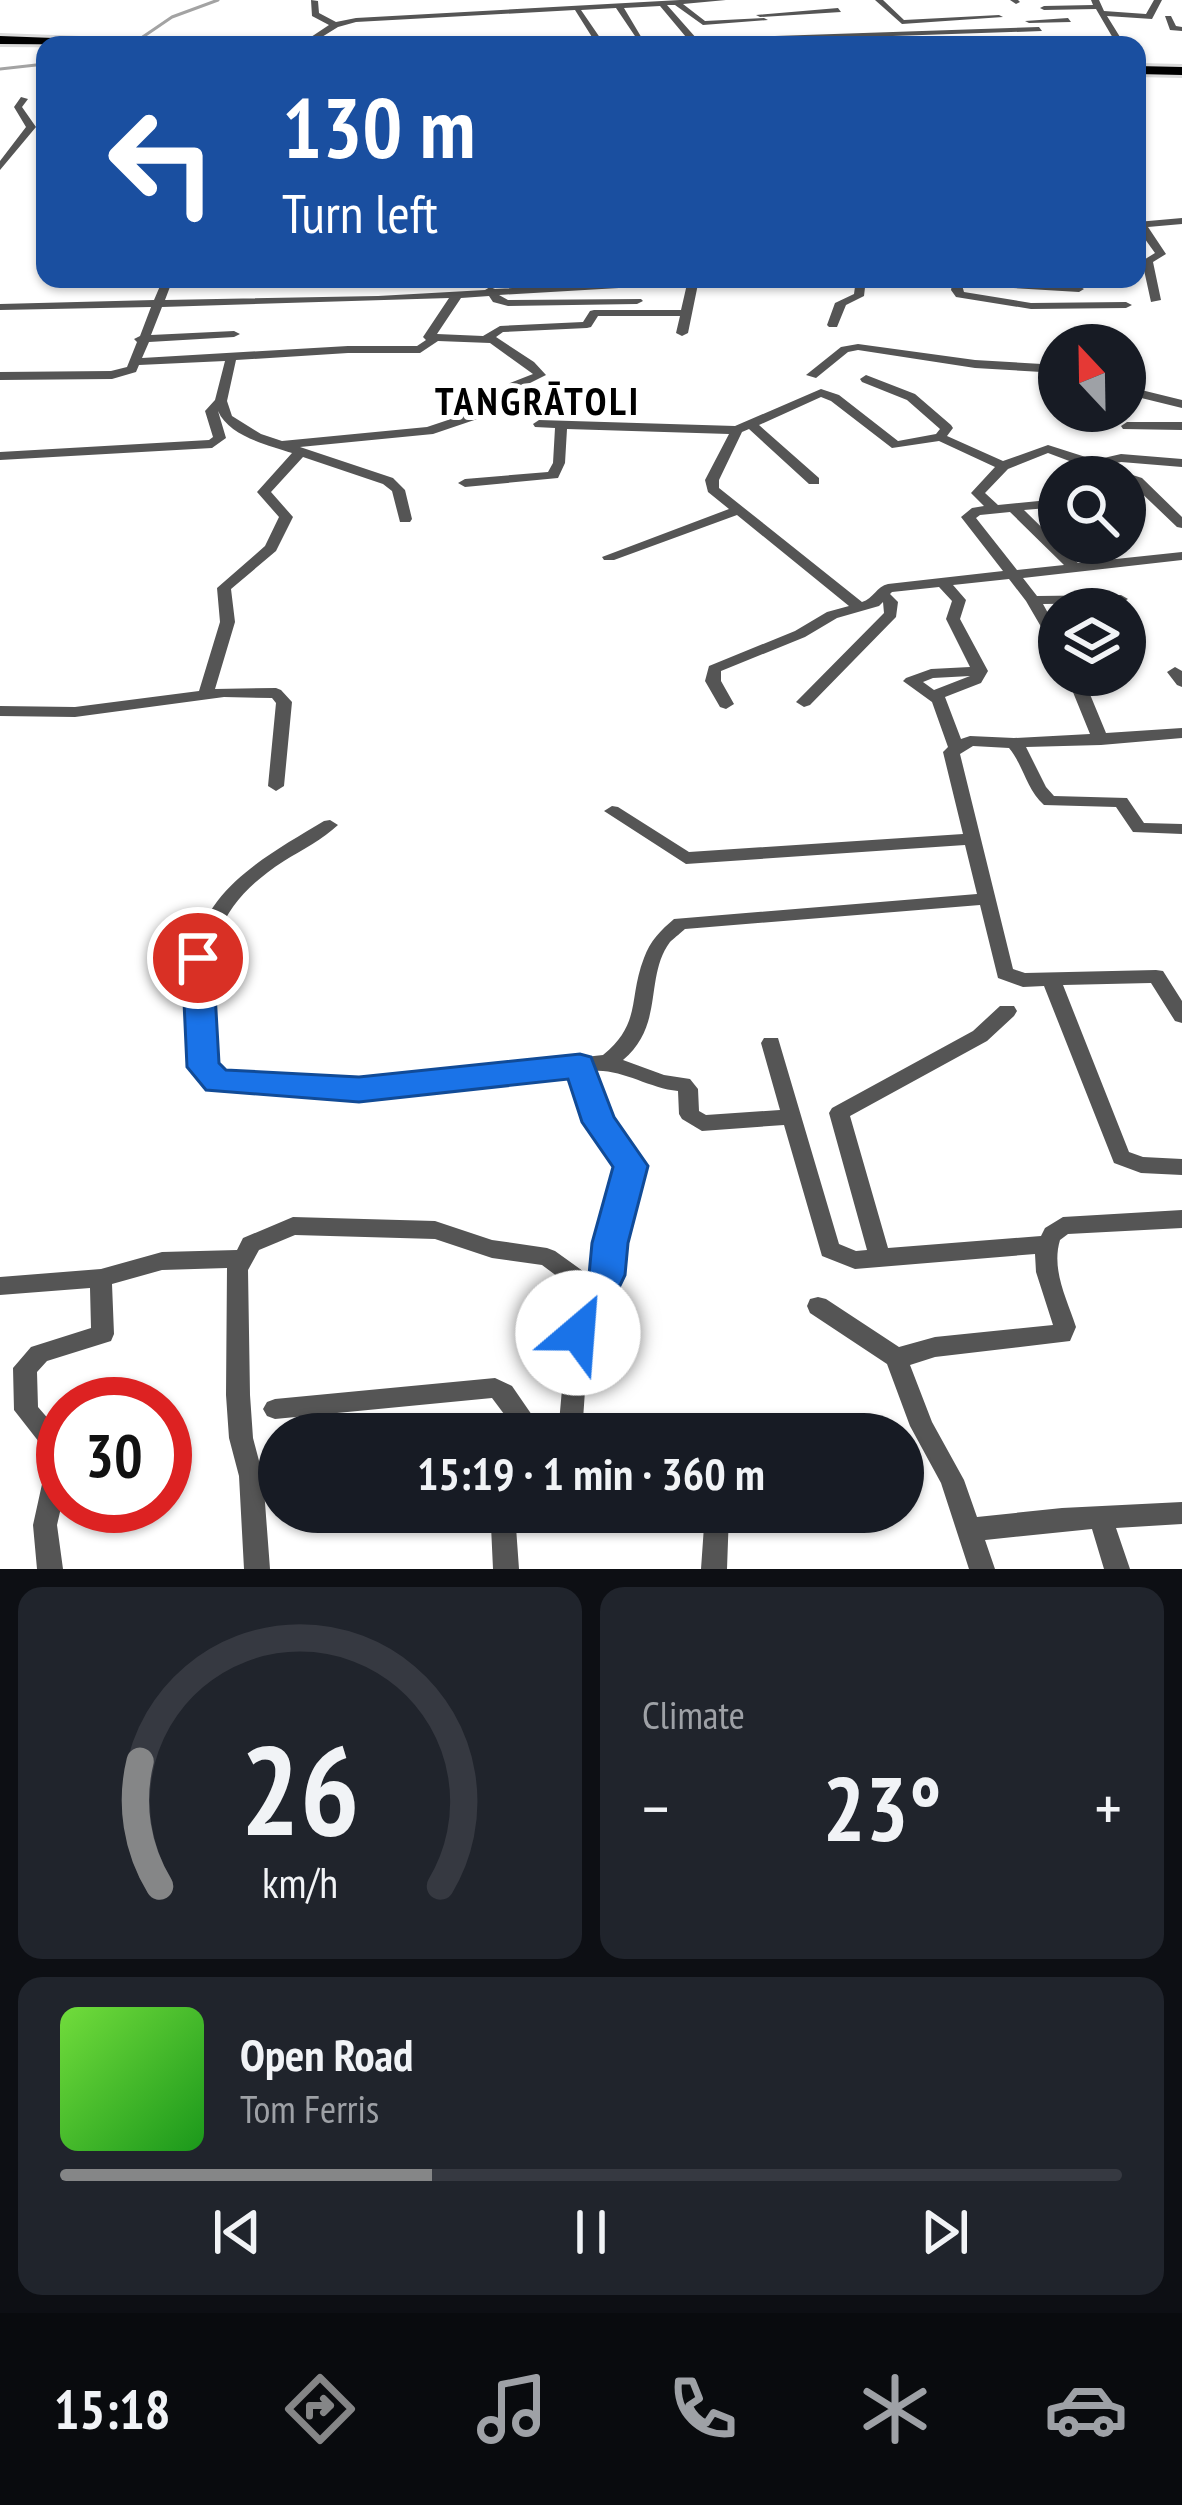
<!DOCTYPE html>
<html lang="en">
<head>
<meta charset="utf-8">
<style>
	:root { --surface:#171b24; --page:#20242c; --text:#f1f3f6; --muted:#9ea1a6; --line:#363941; --accent:#858687 }
	body { margin:0; font-family:"PT Sans Narrow",sans-serif; background:var(--page); color:var(--text); height:100vh; display:flex; flex-direction:column; font-size:45px; white-space:nowrap }
	* { box-sizing:border-box; margin:0 }
	p { font-size:39px; color:var(--muted) }
	.icon { flex:none; width:66px; height:66px; fill:none; stroke:currentColor; stroke-width:2; stroke-linecap:round; stroke-linejoin:round }
	.map { position:relative; height:1569px; overflow:hidden }
	.side { display:flex; flex-direction:column; gap:18px; padding:18px; background:#0d0f14; flex:1 }
	.side>* { flex:none }
	.banner { position:absolute; left:36px; top:36px; width:1110px; height:252px; border-radius:24px; box-shadow:0 3px 9px #0004; background:#1a4fa0; color:#fff; overflow:hidden }
	.needle { width:78px; rotate:338deg }
	.fabs { position:absolute; left:1038px; top:324px; display:grid; gap:24px }
	.fabs a { display:grid; place-items:center; width:108px; height:108px; border-radius:50%; background:var(--surface); box-shadow:0 3px 9px #0004; font-size:60px }
	.speed { position:absolute; left:36px; top:1377px; display:flex; gap:24px; font-size:60px; font-weight:700; text-align:center }
	.speed>* { display:grid; place-content:center; width:156px; height:156px; border-radius:50%; background:var(--surface); box-shadow:0 3px 9px #0004; line-height:1 }
	.speed .limit { border:18px solid #d22; background:#fff; color:#111 }
	.pin { position:absolute; display:grid; place-items:center; width:102px; height:102px; color:#fff; margin:-51px; border:6px solid #fff; border-radius:50%; box-shadow:0 3px 12px #0007 }
	.me { position:absolute; width:132px; margin:-66px; rotate:27deg; stroke-linejoin:round; filter:drop-shadow(0 0 9px #0008) }
	.turn { display:flex; align-items:center; gap:42px; height:252px; padding:0 48px; font-size:54px }
	.turn .icon { width:156px; height:156px; stroke-width:2.5 }
	.turn b { display:block; font-size:84px; line-height:102px }
	.big { font-size:90px; font-weight:600; line-height:1.1 }
	.side .card { flex:1; display:flex; flex-direction:column; justify-content:center; gap:18px; min-width:0; padding:0 42px; border-radius:24px; background:var(--page) }
	.side .dial { align-items:center; gap:0 }
	.dial svg { height:312px; overflow:visible; fill:none; stroke:var(--line); stroke-width:7; stroke-linecap:round; text-anchor:middle }
	.dial text { fill:var(--text); stroke:none }
	.song { display:flex; align-items:center; gap:36px }
	.cover { width:144px; height:144px; border-radius:18px; background:linear-gradient(135deg,hsl(100 70% 55%),hsl(120 70% 35%)) }
	.played { height:12px; border-radius:6px; background:linear-gradient(90deg,var(--accent) 35%,var(--line) 35%) }
	.keys { display:flex; justify-content:space-around; direction:ltr }
	.heat { display:flex; justify-content:space-between; align-items:center; font-size:66px; direction:ltr }
	.side .tiles { flex:1; display:grid; gap:18px; grid-template-columns:1fr 1fr }
	.card:last-child { grid-column:span 2 }
	.trip { position:absolute; left:258px; top:1413px; width:666px; height:120px; border-radius:60px; background:var(--surface); box-shadow:0 3px 9px #0004; font-weight:600; line-height:120px; text-align:center }
	.tab-bar { display:flex; height:192px; justify-content:space-around; align-items:center; background:#090b0e; color:var(--muted) }
	.tab-bar .icon { width:84px; height:84px }
	.tab-bar .on { color:var(--accent) }
	.tab-bar b { font-size:54px; color:var(--text) }
	.map>svg:first-child { display:block }
	.lines { fill:none; stroke-linecap:round; stroke-linejoin:round }
	.stream { stroke:#a3a3a3; stroke-width:3 }
	.primary-casing { stroke:#dbdbdb; stroke-width:6 }
	.minor { fill:#555; fill-rule:evenodd }
	.primary { fill:#000; fill-rule:evenodd }
	.route { fill:#1a73e8; stroke:#114b97; stroke-width:3 }
	.labels { text-anchor:middle; stroke-width:10; stroke-linejoin:round; paint-order:stroke }
	.far-district-label { font-size:39px; font-weight:bold; letter-spacing:3px; fill:#000; stroke:#fff }
</style>
</head>
<body>
<div class="map">
<svg width="1182" height="1569" viewBox="0 0 1182 1569">
	<rect width="100%" height="100%" fill="#fff"/>
	<g class="lines">
		<path class="stream" d="M 131,45 L 172,17 L 218,0
			M 0,69 L 45,64"/>
		<defs>
			<path id="primary" d="M 0,36 L 134,41 L 141,45 L 0,44 Z
				M 1137,66 L 1182,67 L 1182,75 L 1137,74 Z"/>
		</defs>
		<use href="#primary" class="primary-casing"/>
		<path class="minor" d="M 311,0 L 318,1 L 319,13 L 336,22 L 356,18 L 680,0 L 726,0 L 683,4 L 705,21 L 764,18 L 768,20 L 703,25 L 675,5 L 667,5 L 697,39 L 697,43 L 691,43 L 660,6 L 624,8 L 643,40 L 639,42 L 616,8 L 581,10 L 605,45 L 597,45 L 575,10 L 356,22 L 338,27 L 309,45 L 299,45 L 329,25 L 312,16 Z
			M 875,0 L 883,0 L 904,20 L 999,15 L 1003,17 L 902,24 Z
			M 1010,0 L 1018,0 L 1020,2 L 1016,4 Z
			M 1091,0 L 1099,0 L 1104,11 L 1146,14 L 1154,0 L 1162,0 L 1152,19 L 1107,16 L 1125,45 L 1117,45 L 1096,9 L 1044,10 L 1040,8 L 1044,6 L 1093,5 Z
			M 838,8 L 841,12 L 760,17 L 756,15 Z
			M 1165,16 L 1171,16 L 1176,26 L 1182,27 L 1182,31 L 1170,30 Z
			M 1068,18 L 1071,22 L 1029,23 L 1025,21 Z
			M 1039,27 L 1042,31 L 775,40 L 771,38 L 775,36 Z
			M 412,41 L 471,41 L 475,43 L 409,45 Z
			M 1094,42 L 1099,45 L 1091,45 Z
			M 21,97 L 28,99 L 22,107 L 36,127 L 0,170 L 0,161 L 26,127 L 14,107 Z
			M 1137,158 L 1142,159 L 1144,161 L 1137,164 Z
			M 1182,218 L 1182,224 L 1148,227 L 1166,254 L 1153,262 L 1161,300 L 1151,302 L 1142,261 L 1155,253 L 1137,228 L 1137,222 Z
			M 163,279 L 173,279 L 165,300 L 378,296 L 485,290 L 490,287 L 495,289 L 668,279 L 729,279 L 724,282 L 698,284 L 688,333 L 682,336 L 676,333 L 680,316 L 598,316 L 591,327 L 587,328 L 503,332 L 496,337 L 534,362 L 546,375 L 518,389 L 498,412 L 433,434 L 300,447 L 393,478 L 405,490 L 412,519 L 410,522 L 400,522 L 392,491 L 383,484 L 303,457 L 271,492 L 293,517 L 276,551 L 231,589 L 235,622 L 215,689 L 276,688 L 281,690 L 292,702 L 284,786 L 276,791 L 268,786 L 276,703 L 272,698 L 224,697 L 75,717 L 0,716 L 0,706 L 75,707 L 199,691 L 220,622 L 217,588 L 265,546 L 279,517 L 257,492 L 292,453 C 267,445 229,436 218,411 L 226,438 L 212,448 L 0,460 L 0,452 L 209,440 L 213,437 L 205,411 L 215,400 L 225,361 L 139,365 L 136,372 L 112,379 L 0,380 L 0,372 L 111,371 L 127,367 L 137,342 L 134,339 L 140,336 L 151,307 L 0,310 L 0,304 L 154,300 ZM 687,284 L 681,310 L 594,310 L 590,311 L 583,322 L 500,326 L 483,336 L 437,334 L 461,298 L 489,296 L 493,302 L 508,306 L 637,304 L 643,301 L 641,299 L 508,300 L 499,295 ZM 449,298 L 423,337 L 426,340 L 417,346 L 348,346 L 142,358 L 149,342 L 234,337 L 240,334 L 234,331 L 151,335 L 162,307 ZM 438,341 L 490,343 L 533,374 L 510,383 L 490,406 L 427,427 L 282,441 L 261,434 L 232,416 L 227,401 L 236,360 L 348,353 L 420,353 Z
			M 856,279 L 866,279 L 864,296 L 846,305 L 837,327 L 829,327 L 827,325 L 835,303 L 854,294 Z
			M 953,279 L 1079,286 L 1084,289 L 1079,292 L 962,285 L 964,292 L 1031,303 L 1126,302 L 1132,305 L 1126,308 L 1031,309 L 956,297 L 951,290 Z
			M 858,344 L 975,360 L 1059,365 L 1059,373 L 975,368 L 858,350 L 848,352 L 816,378 L 806,375 L 841,347 Z
			M 866,375 L 915,394 L 951,425 L 953,428 L 947,436 L 1003,461 L 1048,445 L 1095,460 L 1121,454 L 1182,459 L 1182,467 L 1121,462 L 1104,466 L 1142,478 L 1182,517 L 1182,528 L 1177,527 L 1132,484 L 1125,481 L 1125,477 L 1112,477 L 1048,453 L 1008,469 L 985,493 L 998,505 L 1059,499 L 1059,507 L 1024,510 L 1078,563 L 1182,552 L 1182,560 L 1023,578 L 1037,596 L 1121,595 L 1128,599 L 1121,603 L 1043,604 L 1059,633 L 1059,650 L 1054,649 L 1026,601 L 1009,579 L 953,585 L 966,600 L 960,619 L 988,671 L 981,683 L 945,697 L 961,739 L 970,736 L 1014,738 L 1090,734 L 1066,675 L 1082,675 L 1106,733 L 1182,728 L 1182,738 L 1101,745 L 1026,747 L 1046,787 L 1054,796 L 1127,798 L 1144,823 L 1182,824 L 1182,834 L 1133,832 L 1116,807 L 1044,805 C 1026,789 1024,766 1009,748 L 973,746 L 960,754 L 1013,969 L 1025,973 L 1156,970 L 1163,971 L 1182,1001 L 1182,1023 L 1175,1021 L 1151,983 L 1063,985 L 1129,1152 L 1143,1157 L 1182,1159 L 1182,1175 L 1141,1173 L 1114,1163 L 1044,986 L 1023,987 L 998,978 L 980,905 L 685,929 C 684,930 671,941 670,942 C 644,977 665,1025 623,1060 L 664,1075 L 690,1079 L 698,1089 L 699,1111 L 706,1115 L 780,1110 L 761,1043 L 764,1038 L 778,1038 L 839,1244 L 856,1251 L 867,1250 L 829,1113 L 832,1108 L 973,1031 L 1000,1006 L 1014,1006 L 1017,1011 L 1014,1016 L 987,1041 L 850,1116 L 888,1248 L 1041,1236 L 1045,1228 L 1063,1217 L 1182,1210 L 1182,1228 L 1068,1234 L 1060,1240 C 1051,1270 1067,1299 1076,1327 L 1070,1341 L 935,1357 L 910,1365 L 932,1422 L 964,1480 L 977,1517 L 1062,1508 L 1182,1502 L 1182,1524 L 1116,1528 L 1130,1569 L 1104,1569 L 1092,1529 L 985,1540 L 995,1569 L 969,1569 L 941,1483 L 910,1426 L 887,1364 L 810,1313 L 807,1306 L 810,1299 L 818,1297 L 826,1299 L 899,1347 L 935,1337 L 1053,1325 L 1036,1272 L 1035,1254 L 855,1269 L 822,1256 L 784,1125 L 702,1131 L 682,1119 L 679,1114 L 678,1091 C 648,1088 621,1068 592,1071 L 608,1119 L 641,1165 L 621,1243 L 618,1275 L 589,1333 L 582,1434 L 558,1434 L 567,1333 L 585,1297 L 542,1265 L 492,1258 L 435,1239 L 295,1235 L 259,1250 L 248,1270 L 250,1395 L 253,1438 L 263,1476 L 270,1569 L 244,1569 L 239,1476 L 229,1438 L 226,1395 L 227,1268 L 162,1270 L 112,1284 L 114,1334 L 111,1341 L 47,1361 L 37,1372 L 38,1407 L 57,1429 L 63,1444 L 63,1499 L 57,1525 L 63,1569 L 37,1569 L 33,1525 L 46,1466 L 39,1442 L 14,1410 L 13,1368 L 31,1347 L 91,1328 L 90,1288 L 0,1295 L 0,1277 L 101,1269 L 162,1252 L 237,1250 L 243,1238 L 293,1217 L 435,1221 L 492,1240 L 547,1248 L 555,1251 L 594,1279 L 596,1275 L 599,1243 L 620,1166 L 589,1122 L 573,1073 L 359,1096 L 217,1089 C 194,1080 191,1057 191,1034 C 190,1006 187,977 194,950 C 209,885 271,853 324,821 L 330,820 L 338,825 C 323,839 302,850 284,861 C 222,901 207,941 209,1012 C 210,1033 206,1059 222,1075 L 359,1082 L 603,1055 C 642,1023 628,999 644,958 C 650,941 661,930 674,919 L 977,894 L 965,845 L 686,864 L 604,811 L 612,806 L 618,807 L 689,852 L 963,834 L 943,752 L 948,747 L 932,702 L 903,681 L 906,678 L 931,669 L 970,667 L 946,619 L 952,601 L 939,587 L 892,592 L 890,594 L 898,602 L 896,617 L 810,705 L 804,707 L 796,702 L 884,613 L 883,602 L 879,606 L 837,618 L 805,637 L 721,671 L 721,681 L 734,704 L 726,709 L 720,707 L 705,681 L 709,666 L 795,631 L 827,612 L 849,606 L 737,515 L 614,560 L 604,560 L 602,557 L 729,509 L 708,492 L 705,480 L 729,434 L 567,429 L 565,463 L 558,478 L 465,487 L 458,483 L 465,479 L 548,472 L 553,463 L 555,428 L 535,427 L 533,424 L 539,420 L 735,426 L 821,389 L 839,395 L 898,441 L 936,434 L 940,429 L 907,400 L 862,382 L 860,379 ZM 821,397 L 831,401 L 892,448 L 939,441 L 995,467 L 971,493 L 984,506 L 972,508 L 961,517 L 1003,571 L 888,584 C 877,586 873,599 862,602 L 719,488 L 719,480 L 742,432 L 749,429 L 809,484 L 819,484 L 819,478 L 759,425 ZM 1010,512 L 1064,565 L 1017,570 L 976,518 L 980,515 ZM 970,676 L 934,690 L 923,682 L 933,678 Z
			M 1125,386 L 1182,400 L 1182,408 L 1125,394 Z
			M 1127,422 L 1182,422 L 1182,430 L 1123,429 L 1121,426 Z
			M 1175,667 L 1182,671 L 1182,687 L 1177,685 L 1167,672 Z
			M 495,1378 L 512,1386 L 545,1434 L 519,1434 L 492,1398 L 275,1419 L 267,1416 L 263,1409 L 267,1402 L 275,1399 Z
			M 498,1512 L 523,1512 L 516,1527 L 519,1569 L 493,1569 L 491,1526 Z
			M 705,1512 L 729,1513 L 727,1569 L 701,1569 Z"/>
		<use href="#primary" class="primary"/>
	</g>
	<path class="route" d="M 198,948 L 213,958 L 219,1063 L 226,1070 L 359,1077 L 580,1054 L 591,1057 L 614,1117 L 648,1166 L 628,1243 L 625,1275 L 592,1344 L 578,1348 L 565,1344 L 560,1333 L 589,1275 L 592,1243 L 613,1167 L 582,1122 L 568,1079 L 359,1102 L 206,1090 L 187,1067 L 182,958 Z"/>
	<g class="labels">
		<g class="far-district-label">
			<text x="538" y="415">TANGRĀTOLI</text>
		</g>
	</g>
</svg>
<div class="fabs">
<a><svg class="needle" viewBox="-14 -14 28 28"><path d="M0-13l5 13h-10z" fill="#e53935"/><path d="M0 13l5-13h-10z" fill="#9ea1a6"/></svg></a>
<a><svg class="icon" aria-label="search" viewBox="0 0 24 24"><circle cx="10" cy="10" r="6"/><path d="M15 15l6 6"/></svg></a>
<a><svg class="icon" aria-label="layers" viewBox="0 0 24 24"><path d="M12 4l9 5-9 5-9-5zM3 14l9 5 9-5"/></svg></a>
</div>
<div class="speed"><div class="limit">30</div></div>
<div class="pin" style="left:198px;top:958px;background:#d93025"><svg class="icon" aria-label="arrive" viewBox="0 0 24 24"><path d="M6 21V4h12l-3 4 3 4H6"/></svg></div>
<svg class="me" style="left:578px;top:1333px" viewBox="-20 -20 40 40"><circle r="19" fill="#fff"/><path d="M0-13L10 11 0 6-10 11z" fill="#1a73e8"/></svg>
<div class="trip">15:19 · 1 min · 360 m</div>
<div class="banner">
<div class="turn"><svg class="icon" aria-label="left" viewBox="0 0 24 24"><path d="M17 20v-9H6M10 6l-5 5 5 5"/></svg><div><b>130 m</b>Turn left</div></div>
</div>
</div>
<section class="side">
<div class="tiles">
<div class="card dial"><svg viewBox="0 0 100 80">
<path d="M14 69A42 42 0 1 1 86 69"/>
<path d="M14 69A42 42 0 0 1 9 37" stroke="#858687"/>
<text x="50" y="56" font-size="32" font-weight="700">26</text>
<text x="50" y="72" font-size="11">km/h</text>
</svg></div>
<div class="card"><p>Climate</p>
<div class="heat"><a>−</a><b class="big">23°</b><a>+</a></div>
</div>
<div class="card">
<div class="song"><i class="cover"></i><div><b>Open Road</b><p>Tom Ferris</p></div></div>
<div class="played"></div>
<div class="keys"><svg class="icon" aria-label="previous" viewBox="0 0 24 24"><path d="M18 5L8 12l10 7zM5 5v14"/></svg><svg class="icon" aria-label="pause" viewBox="0 0 24 24"><path d="M8 5v14M16 5v14"/></svg><svg class="icon" aria-label="next" viewBox="0 0 24 24"><path d="M6 5l10 7-10 7zM19 5v14"/></svg></div>
</div>
</div>
</section>
<nav class="tab-bar">
<b>15:18</b>
<svg class="icon on" aria-label="directions" viewBox="0 0 24 24"><path d="M12 3l9 9-9 9-9-9zM9 14v-3h6M13 9l2 2-2 2"/></svg>
<svg class="icon" aria-label="music" viewBox="0 0 24 24"><path d="M9 18V5l10-2v13"/><circle cx="6" cy="18" r="3"/><circle cx="16" cy="16" r="3"/></svg>
<svg class="icon" aria-label="phone" viewBox="0 0 24 24"><path d="M5 4h4l2 5-3 2q2 4 5 5l2-3 5 2v4C11 20 4 13 5 4z"/></svg>
<svg class="icon" aria-label="climate" viewBox="0 0 24 24"><path d="M12 3v18M4 7l16 10M4 17L20 7"/></svg>
<svg class="icon" aria-label="car" viewBox="0 0 24 24"><path d="M5 17H2v-5l4-1 3-4h7l3 4 3 1v5h-3M9 17h6M6 11h13"/><circle cx="7" cy="17" r="2"/><circle cx="17" cy="17" r="2"/></svg>
</nav>
</body>
</html>
